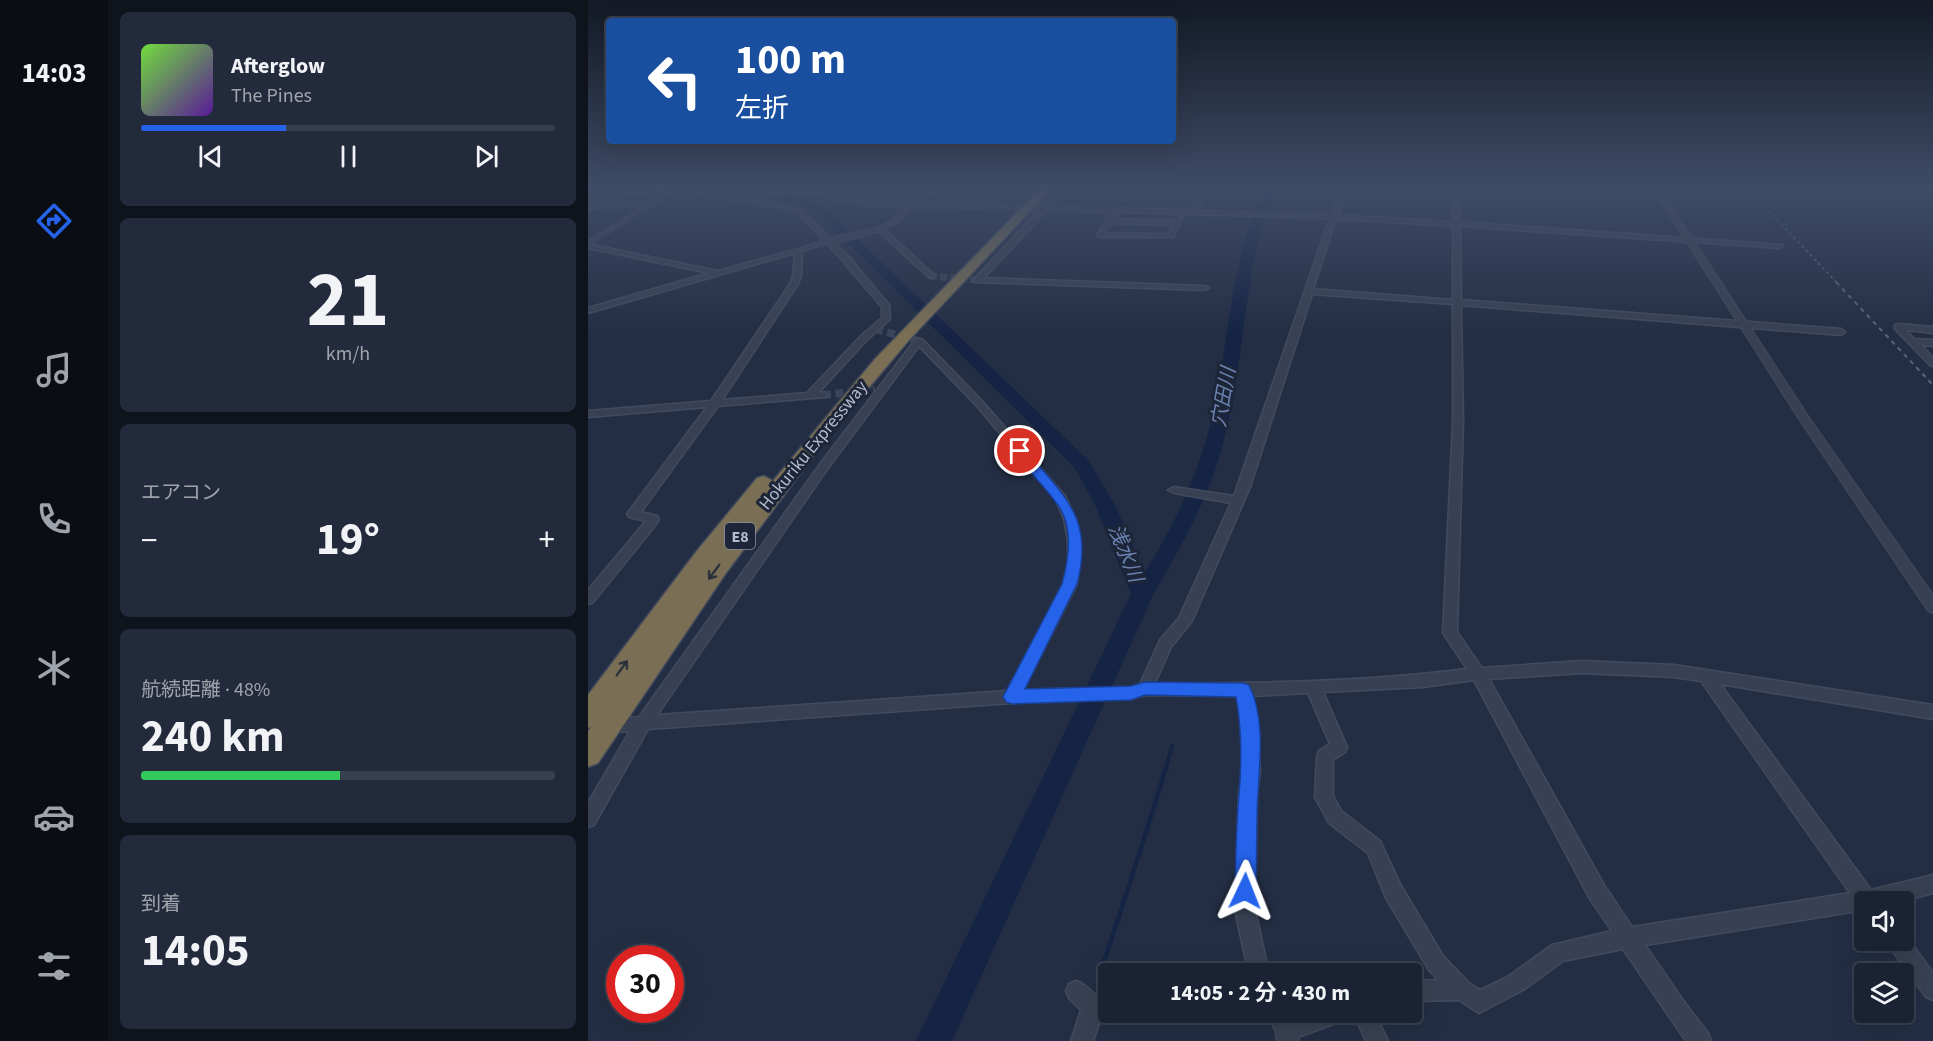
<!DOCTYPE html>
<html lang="ja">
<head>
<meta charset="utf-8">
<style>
	:root { --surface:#1a2233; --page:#232a3b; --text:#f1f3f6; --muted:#9fa4ac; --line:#383f4e; --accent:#2563eb }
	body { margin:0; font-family:"Source Sans 3","Noto Sans JP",sans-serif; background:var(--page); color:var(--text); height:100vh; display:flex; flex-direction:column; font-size:22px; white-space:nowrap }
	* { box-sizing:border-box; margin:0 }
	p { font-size:20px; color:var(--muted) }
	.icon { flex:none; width:33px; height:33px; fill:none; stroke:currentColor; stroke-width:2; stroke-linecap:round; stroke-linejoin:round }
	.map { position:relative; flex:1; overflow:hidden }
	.side { display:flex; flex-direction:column; gap:12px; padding:12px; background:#0e131c; width:480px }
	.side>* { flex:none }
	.top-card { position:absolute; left:18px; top:18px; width:570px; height:126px; border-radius:6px; box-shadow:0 6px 24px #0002,0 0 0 2px var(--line); background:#1a4fa0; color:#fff; overflow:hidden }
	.fabs { position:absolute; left:1266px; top:891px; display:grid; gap:12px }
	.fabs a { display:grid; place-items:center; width:60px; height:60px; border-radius:6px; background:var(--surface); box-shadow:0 6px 24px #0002,0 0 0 2px var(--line); font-size:30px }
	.speed { position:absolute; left:18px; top:945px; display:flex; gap:12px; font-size:30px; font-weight:700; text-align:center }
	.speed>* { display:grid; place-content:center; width:78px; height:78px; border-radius:50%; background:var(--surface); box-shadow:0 6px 24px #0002,0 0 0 2px var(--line); line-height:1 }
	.speed .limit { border:9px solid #d22; background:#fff; color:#111 }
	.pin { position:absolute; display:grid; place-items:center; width:51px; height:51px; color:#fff; margin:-26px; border:3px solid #fff; border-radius:50%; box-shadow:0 2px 6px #0007 }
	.me { position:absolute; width:66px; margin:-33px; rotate:2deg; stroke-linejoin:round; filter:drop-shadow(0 0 4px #0008) }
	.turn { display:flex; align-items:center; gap:21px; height:126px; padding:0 30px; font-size:27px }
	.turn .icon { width:78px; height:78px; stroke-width:2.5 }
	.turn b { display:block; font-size:42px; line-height:51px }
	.big { font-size:45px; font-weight:700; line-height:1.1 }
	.side .tile { flex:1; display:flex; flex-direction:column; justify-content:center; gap:9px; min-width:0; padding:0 21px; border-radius:9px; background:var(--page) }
	.side .dial { align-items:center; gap:0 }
	.dial b { font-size:78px; line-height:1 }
	.song { display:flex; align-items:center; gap:18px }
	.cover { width:72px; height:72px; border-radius:9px; background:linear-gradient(135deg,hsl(100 70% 55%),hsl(270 70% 35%)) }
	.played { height:6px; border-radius:3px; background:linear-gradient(90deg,var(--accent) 35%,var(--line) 35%) }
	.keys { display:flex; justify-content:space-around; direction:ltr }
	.heat { display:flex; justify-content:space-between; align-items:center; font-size:33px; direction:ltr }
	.charge { height:9px; border-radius:4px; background:linear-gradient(90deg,#34c759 48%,var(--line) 0) }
	.trip { position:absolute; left:510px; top:963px; width:324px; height:60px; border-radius:6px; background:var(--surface); box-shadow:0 6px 24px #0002,0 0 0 2px var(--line); font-weight:700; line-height:60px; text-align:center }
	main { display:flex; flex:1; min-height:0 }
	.tabs { display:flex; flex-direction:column; width:108px; justify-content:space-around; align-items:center; background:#0a0e14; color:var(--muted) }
	.tabs .icon { width:42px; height:42px }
	.tabs .current { color:var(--accent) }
	.tabs b { font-size:27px; color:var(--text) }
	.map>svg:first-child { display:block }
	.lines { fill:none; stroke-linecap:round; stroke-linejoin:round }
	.stream-far1 { stroke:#152444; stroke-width:4 }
	.stream { stroke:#152444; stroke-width:4.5 }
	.river { fill:#152444; fill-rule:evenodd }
	.minor-tunnel-far1 { stroke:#394359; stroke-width:7; stroke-dasharray:7 3; stroke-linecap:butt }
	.minor-tunnel { stroke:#394359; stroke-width:8; stroke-dasharray:8 4.5; stroke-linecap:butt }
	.minor-casing { stroke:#424a5d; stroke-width:3 }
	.tertiary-casing { stroke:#424a5d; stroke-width:2 }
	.motorway-casing { stroke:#40495b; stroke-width:3 }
	.minor { fill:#384153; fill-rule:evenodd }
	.tertiary { fill:#384153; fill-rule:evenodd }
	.motorway { fill:#7a6f54; fill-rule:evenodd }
	.rail-far1 { stroke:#5a647b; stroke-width:1.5; stroke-dasharray:3 3; stroke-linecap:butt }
	.rail { stroke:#5a647b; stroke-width:2; stroke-dasharray:4.5 4.5; stroke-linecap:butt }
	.minor-bridge-casing { stroke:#424a5d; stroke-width:8; stroke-linecap:butt }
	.minor-bridge { stroke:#384153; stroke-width:7 }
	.oneway { stroke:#2b313d }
	.route { fill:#2563eb; stroke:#184099; stroke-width:1.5 }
	.labels { text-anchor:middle; stroke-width:6; stroke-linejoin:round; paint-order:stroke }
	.shield { fill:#1d2639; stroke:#878fa1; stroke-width:1.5 }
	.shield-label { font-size:16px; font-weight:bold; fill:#b5bccd }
	.street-label { font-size:18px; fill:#b5bccd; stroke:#1d2639 }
	.water-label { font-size:20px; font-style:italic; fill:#6b82b0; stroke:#1d2639 }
</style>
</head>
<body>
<main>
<nav class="tabs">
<b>14:03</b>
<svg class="icon current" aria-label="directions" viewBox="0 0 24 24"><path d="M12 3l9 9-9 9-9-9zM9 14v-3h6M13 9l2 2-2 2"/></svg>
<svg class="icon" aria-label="music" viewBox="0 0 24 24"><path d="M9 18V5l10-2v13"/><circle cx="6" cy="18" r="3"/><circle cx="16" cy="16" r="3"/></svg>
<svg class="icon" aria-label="phone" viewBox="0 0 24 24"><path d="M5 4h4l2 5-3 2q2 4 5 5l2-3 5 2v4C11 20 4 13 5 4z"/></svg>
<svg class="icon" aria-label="climate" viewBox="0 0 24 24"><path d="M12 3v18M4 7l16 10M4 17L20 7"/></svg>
<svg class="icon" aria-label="car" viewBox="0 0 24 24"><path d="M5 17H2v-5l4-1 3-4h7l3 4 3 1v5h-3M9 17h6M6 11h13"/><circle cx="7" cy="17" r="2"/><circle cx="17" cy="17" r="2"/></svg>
<svg class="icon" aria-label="filters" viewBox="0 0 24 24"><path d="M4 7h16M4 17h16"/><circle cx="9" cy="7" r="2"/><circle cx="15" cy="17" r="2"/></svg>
</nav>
<section class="side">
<div class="tile">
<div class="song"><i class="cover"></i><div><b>Afterglow</b><p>The Pines</p></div></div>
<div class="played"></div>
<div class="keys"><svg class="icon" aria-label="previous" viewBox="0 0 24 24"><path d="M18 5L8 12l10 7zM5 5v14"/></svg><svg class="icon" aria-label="pause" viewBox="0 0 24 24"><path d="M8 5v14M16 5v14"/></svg><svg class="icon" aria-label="next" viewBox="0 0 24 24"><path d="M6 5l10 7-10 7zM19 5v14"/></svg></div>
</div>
<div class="tile dial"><b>21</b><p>km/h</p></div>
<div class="tile"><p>エアコン</p>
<div class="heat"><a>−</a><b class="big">19°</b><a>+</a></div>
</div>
<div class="tile"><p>航続距離 · 48%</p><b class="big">240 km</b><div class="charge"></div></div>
<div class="tile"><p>到着</p><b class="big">14:05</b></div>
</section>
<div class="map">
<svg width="1345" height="1041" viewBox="0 0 1345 1041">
	<rect width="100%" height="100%" fill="#232e44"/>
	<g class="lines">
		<path class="stream-far1" d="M 577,772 L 584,746"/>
		<path class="stream" d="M 511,1006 C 516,993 511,978 515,965 C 536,900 558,836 577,770"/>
		<path class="river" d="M 159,189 L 175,189 L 235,206 L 501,461 L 528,507 L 556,573 C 593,516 618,456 630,389 C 642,325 646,247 677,189 L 686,189 L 676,214 L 670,239 C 655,311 652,385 632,455 C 617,505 591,550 565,595 L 364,1041 L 328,1041 L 543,594 L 508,507 L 487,468 L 227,210 Z"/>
		<path class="minor-tunnel-far1" d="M 416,207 L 465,209
			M 342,276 L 390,280"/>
		<path class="minor-tunnel" d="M 287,329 L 331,341
			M 235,395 L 287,390"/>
		<defs>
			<path id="minor" d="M 101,189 L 160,199 L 188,189 L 199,189 L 166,200 L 214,210 L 261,257 L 301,305 L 302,319 L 278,341 L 231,392 L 238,393 L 238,397 L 130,406 L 53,512 L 69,516 L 71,519 L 66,527 L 5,602 L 0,604 L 0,590 L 58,521 L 41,517 L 39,514 L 119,407 L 0,417 L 0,411 L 123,401 L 202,284 L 205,276 L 207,253 L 0,313 L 0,308 L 121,273 L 0,248 L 0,244 L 130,271 L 235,242 L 235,244 L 214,251 L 213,276 L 210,284 L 134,400 L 219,393 L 272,337 L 294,318 L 294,307 L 255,261 L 210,212 L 193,208 L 118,196 Z
				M 201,189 C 239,189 281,209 318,203 C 329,201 334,189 347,189 L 328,203 L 416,205 L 419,207 L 416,209 L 323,207 L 308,223 L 296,229 L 345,274 L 346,276 L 342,278 L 290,231 L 282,234 L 279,232 L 304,221 L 316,207 L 280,206 Z
				M 471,189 L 478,189 L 462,206 L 604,210 L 614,189 L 620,189 L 610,211 L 743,215 L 753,189 L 759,189 L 750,215 L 865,222 L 865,189 L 871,189 L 871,222 L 1194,245 L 1195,246 L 1192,248 L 872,226 L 873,300 L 1253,329 L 1257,332 L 1253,335 L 873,305 L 875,422 L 869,632 L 894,668 L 994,661 L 1086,665 L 1345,705 L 1345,719 L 1132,684 L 1283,890 L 1345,875 L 1345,893 L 1312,902 L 1276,902 L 1276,910 L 1057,945 L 1099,1006 L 1120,1033 L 1123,1041 L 1098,1041 L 1035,949 L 975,961 L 935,990 L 891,1013 L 871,1000 L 824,1001 L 824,981 L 850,980 L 841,970 L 798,898 L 780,853 L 741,823 L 727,797 L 729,756 L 731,751 L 742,744 L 720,693 L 664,696 L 668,715 L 672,771 L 669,793 L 667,910 L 681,974 L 661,974 L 647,910 L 651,793 L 656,771 L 652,715 L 649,696 L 557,695 L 543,699 L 424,703 L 60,729 L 6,825 L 0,827 L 0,803 L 42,731 L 29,732 L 23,730 L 21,725 L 23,720 L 51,717 L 232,464 L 328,339 L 334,339 L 394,401 L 477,496 L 488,519 L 493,551 L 489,584 L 435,690 L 543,687 L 552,684 L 572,640 L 591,618 L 643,503 L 586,493 L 580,490 L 586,487 L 646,496 L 742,218 L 596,214 L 585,237 L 512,237 L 509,235 L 523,212 L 459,210 L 396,278 L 617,286 L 621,288 L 617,290 L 387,282 L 387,278 ZM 529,212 L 590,214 L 586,221 L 525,219 ZM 748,219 L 865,226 L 865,300 L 725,289 ZM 522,223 L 585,225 L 581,234 L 516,233 ZM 724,294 L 865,304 L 865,422 L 855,633 L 879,669 C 776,682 671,684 567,683 L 583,647 L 604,621 L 662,487 ZM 331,346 L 388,405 L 468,500 L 476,519 L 480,540 L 480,562 L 475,584 L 419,691 L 69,715 L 240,468 ZM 994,673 L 1086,677 L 1113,681 L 1262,893 L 1044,927 L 1016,885 L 901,679 ZM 886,680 L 1002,899 L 1024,931 L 964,945 L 921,976 L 892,990 L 881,983 L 855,956 L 812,884 L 792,841 L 753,811 L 745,796 L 745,760 L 757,752 L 759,747 L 735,692 L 835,687 Z
				M 87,190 L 85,193 L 0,199 L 0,195 Z
				M 69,202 L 67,205 L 0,209 L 0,205 Z
				M 1310,324 L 1345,327 L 1345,333 L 1318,330 L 1326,339 L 1345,340 L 1345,346 L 1332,344 L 1345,358 L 1345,366 L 1342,365 L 1307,329 L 1307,325 Z
				M 1316,933 L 1345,973 L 1345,1000 L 1338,997 L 1302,947 L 1299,940 L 1316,940 Z
				M 488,981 C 495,983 499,987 504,992 C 522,1007 511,1021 505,1041 L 483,1041 L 493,1010 L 481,998 L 478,991 L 481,984 Z
				M 679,1012 L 701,1012 L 704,1018 L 719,1012 L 762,1012 L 759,1019 L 710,1037 L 711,1041 L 689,1041 L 688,1032 Z
				M 765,1012 L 786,1012 L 800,1041 L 778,1041 Z"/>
			<path id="tertiary" d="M 81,189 L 89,189 L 0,246 L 0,241 Z
				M 1065,189 L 1072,189 L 1220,416 L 1345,595 L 1345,613 L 1340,611 L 1209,416 Z"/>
			<path id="motorway" d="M 452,189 L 463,189 L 321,340 L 240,436 L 138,573 L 10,763 L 0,767 L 0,731 L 3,727 L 0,728 L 0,695 L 108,552 L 169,478 L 176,476 L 185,481 L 287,359 Z"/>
		</defs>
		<use href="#minor" class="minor-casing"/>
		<use href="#tertiary" class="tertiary-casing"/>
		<use href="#motorway" class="motorway-casing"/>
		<use href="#minor" class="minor"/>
		<use href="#tertiary" class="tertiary"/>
		<use href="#motorway" class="motorway"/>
		<path class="rail-far1" d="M 1160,189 L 1250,284"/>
		<path class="rail" d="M 1248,282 L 1345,385"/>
		<defs>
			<path id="minor-bridge" d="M 233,243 L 282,232"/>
		</defs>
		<use href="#minor-bridge" class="minor-bridge-casing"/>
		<use href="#minor-bridge" class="minor-bridge"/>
	</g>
	<defs><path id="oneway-shaft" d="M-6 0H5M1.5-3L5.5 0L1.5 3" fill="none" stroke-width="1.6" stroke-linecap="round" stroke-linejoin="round" transform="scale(1.5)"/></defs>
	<g class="oneway">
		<use href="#oneway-shaft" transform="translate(126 572) rotate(126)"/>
		<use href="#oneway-shaft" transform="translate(34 668) rotate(-54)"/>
	</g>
	<linearGradient id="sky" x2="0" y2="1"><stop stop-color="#131925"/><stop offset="0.56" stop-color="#3f4c67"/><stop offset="1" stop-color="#3f4c67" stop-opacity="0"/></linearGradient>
	<rect width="1345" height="335" fill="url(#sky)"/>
	<path class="route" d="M 432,447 L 436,448 C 475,496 507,517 489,584 L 437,689 L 543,686 L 557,682 L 655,683 L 661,685 C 677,716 672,760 670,794 C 668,826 669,859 668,891 L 665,898 L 657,902 L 650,898 L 647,891 C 648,859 648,826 651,794 C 654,760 654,730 648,697 L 557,695 L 543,700 L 424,704 L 418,702 L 415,697 L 474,584 C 480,562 485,531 473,510 C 460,489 440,471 425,451 Z"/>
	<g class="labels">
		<rect class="shield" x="137" y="523" width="30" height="26" rx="4.5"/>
		<g class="shield-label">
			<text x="152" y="542">E8</text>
		</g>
		<g class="street-label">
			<text transform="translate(225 445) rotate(-51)" y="6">Hokuriku Expressway</text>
		</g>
		<g class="water-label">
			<text transform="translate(635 397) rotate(-80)" y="7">穴田川</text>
			<text transform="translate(538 553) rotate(68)" y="7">浅水川</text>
		</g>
	</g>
</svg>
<div class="fabs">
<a><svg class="icon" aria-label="sound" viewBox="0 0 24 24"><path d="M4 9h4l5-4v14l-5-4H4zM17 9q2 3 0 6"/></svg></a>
<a><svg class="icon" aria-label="layers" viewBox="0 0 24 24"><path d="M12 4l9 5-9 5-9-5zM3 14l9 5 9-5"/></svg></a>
</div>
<div class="speed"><div class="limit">30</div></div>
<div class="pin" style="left:432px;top:451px;background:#d93025"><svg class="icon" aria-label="arrive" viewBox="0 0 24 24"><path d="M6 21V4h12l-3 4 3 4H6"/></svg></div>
<svg class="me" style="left:657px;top:891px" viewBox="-20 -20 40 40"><path d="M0-17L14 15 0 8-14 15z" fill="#2563eb" stroke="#fff" stroke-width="4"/></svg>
<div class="trip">14:05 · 2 分 · 430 m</div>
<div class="top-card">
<div class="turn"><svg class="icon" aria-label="left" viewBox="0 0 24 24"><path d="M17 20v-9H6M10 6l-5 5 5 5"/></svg><div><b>100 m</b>左折</div></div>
</div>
</div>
</main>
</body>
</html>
